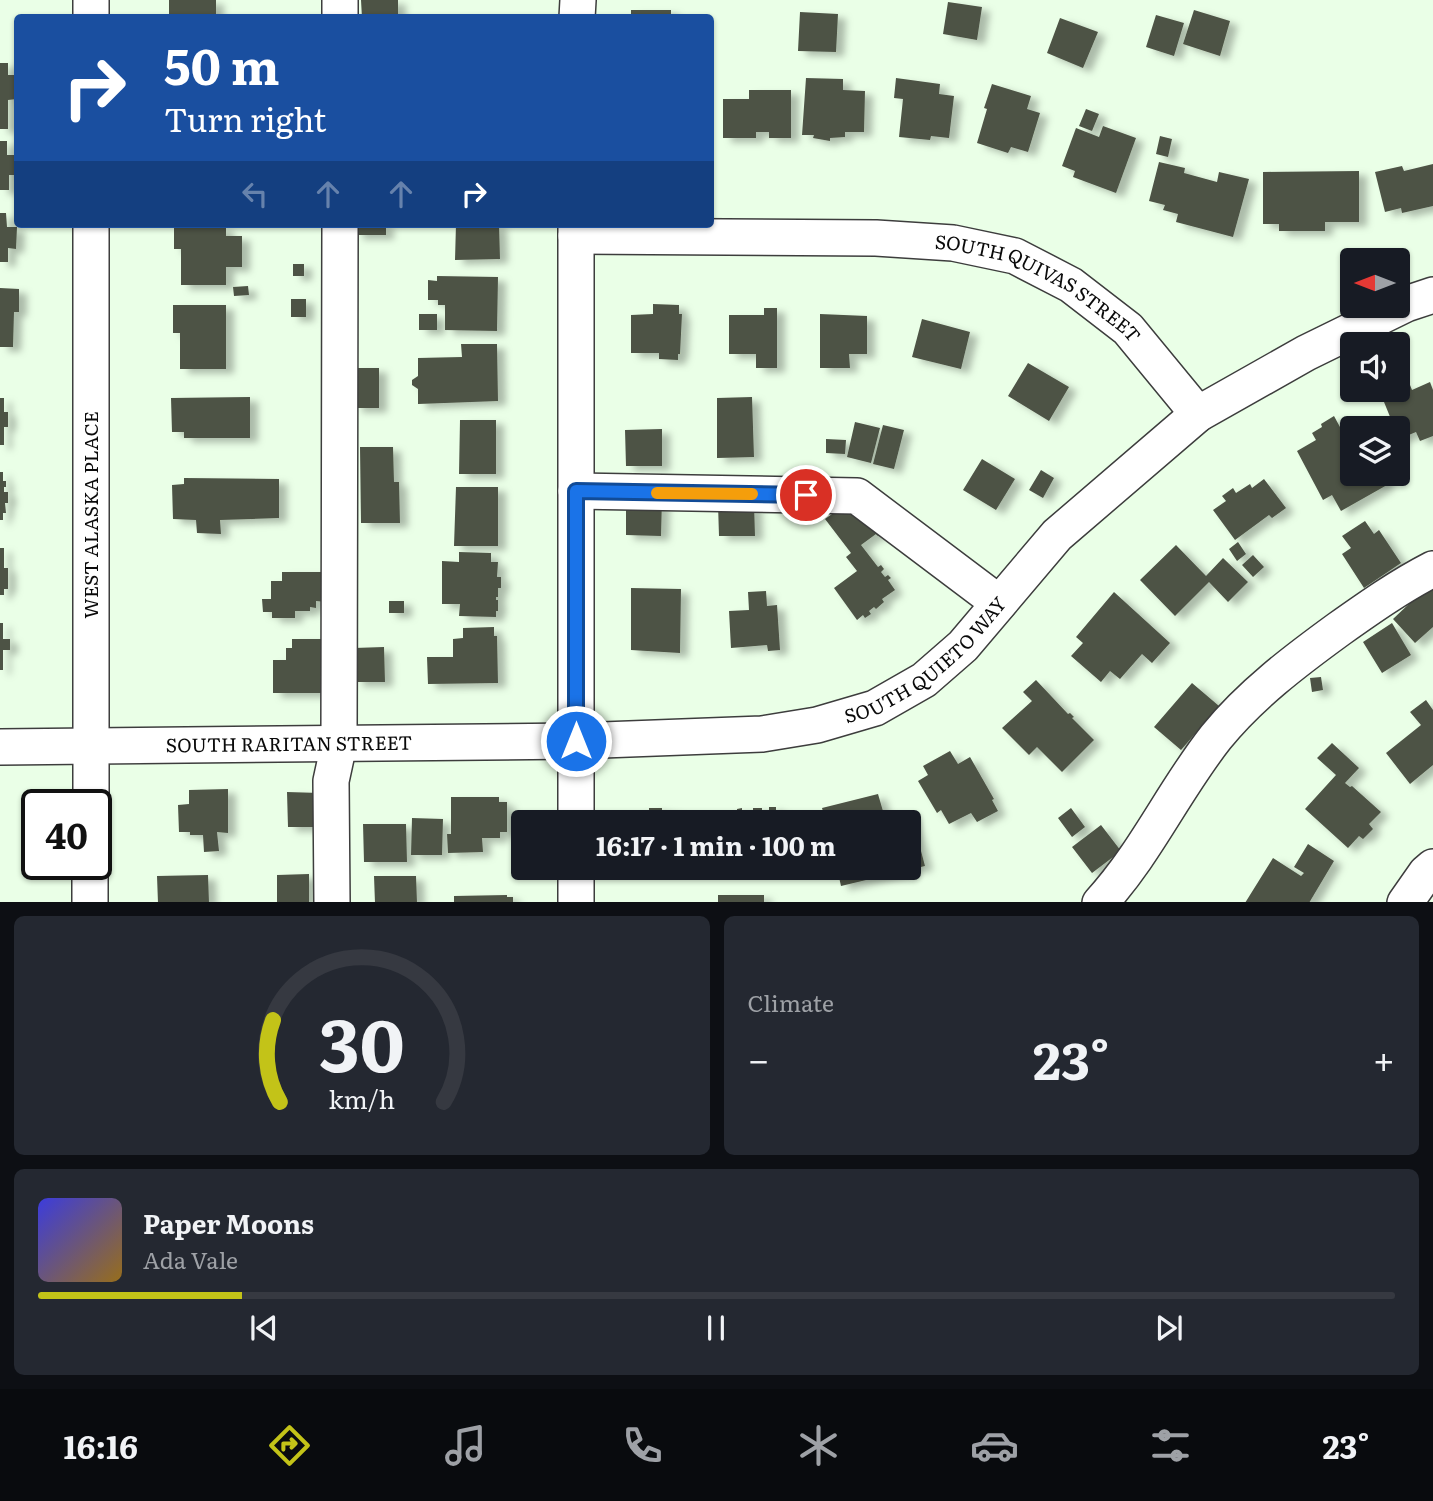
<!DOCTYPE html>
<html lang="en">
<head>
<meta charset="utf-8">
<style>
	:root { --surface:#171b24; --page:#242831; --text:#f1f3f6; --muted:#9ea1a6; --line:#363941; --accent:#c3c318 }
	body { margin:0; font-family:Literata,serif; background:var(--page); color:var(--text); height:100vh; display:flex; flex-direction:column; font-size:26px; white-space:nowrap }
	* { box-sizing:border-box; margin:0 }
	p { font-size:23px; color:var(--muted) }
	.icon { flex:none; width:38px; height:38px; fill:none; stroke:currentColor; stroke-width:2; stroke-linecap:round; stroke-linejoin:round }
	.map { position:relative; height:902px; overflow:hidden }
	.side { display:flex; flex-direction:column; gap:14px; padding:14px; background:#0d0f14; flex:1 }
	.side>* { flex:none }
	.top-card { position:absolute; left:14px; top:14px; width:700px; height:214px; border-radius:7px; box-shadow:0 2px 5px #0004; background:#1a4fa0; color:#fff; overflow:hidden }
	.needle { width:46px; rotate:270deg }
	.controls { position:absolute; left:1340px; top:248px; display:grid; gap:14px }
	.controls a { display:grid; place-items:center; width:70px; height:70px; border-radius:7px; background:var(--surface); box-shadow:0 2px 5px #0004; font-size:35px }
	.speed { position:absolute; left:21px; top:789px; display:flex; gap:14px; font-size:35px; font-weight:700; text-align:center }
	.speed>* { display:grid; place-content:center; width:91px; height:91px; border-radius:50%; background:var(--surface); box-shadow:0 2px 5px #0004; line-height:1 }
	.speed .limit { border:4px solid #111; border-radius:10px; background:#fff; color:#111 }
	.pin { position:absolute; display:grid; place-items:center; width:60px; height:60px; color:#fff; margin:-30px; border:4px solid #fff; border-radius:50%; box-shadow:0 2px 7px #0007 }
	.me { position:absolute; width:77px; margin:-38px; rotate:0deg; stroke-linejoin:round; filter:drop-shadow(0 0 5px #0008) }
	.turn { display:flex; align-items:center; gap:24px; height:147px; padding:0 35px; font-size:32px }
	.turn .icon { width:91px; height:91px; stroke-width:2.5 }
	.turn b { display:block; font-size:49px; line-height:60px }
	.lanes { display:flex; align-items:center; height:66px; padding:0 35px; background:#0003; justify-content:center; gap:35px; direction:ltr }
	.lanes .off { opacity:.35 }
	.big { font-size:52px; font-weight:700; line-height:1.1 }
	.side .card { flex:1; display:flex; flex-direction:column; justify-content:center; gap:10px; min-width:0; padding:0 24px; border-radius:10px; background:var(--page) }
	.side .dial { align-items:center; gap:0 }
	.dial svg { height:182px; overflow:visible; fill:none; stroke:var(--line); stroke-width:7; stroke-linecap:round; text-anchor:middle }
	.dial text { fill:var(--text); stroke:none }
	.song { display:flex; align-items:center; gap:21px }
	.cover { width:84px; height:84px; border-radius:10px; background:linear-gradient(135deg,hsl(240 70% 55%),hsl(40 70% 35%)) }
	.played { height:7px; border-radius:4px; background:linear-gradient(90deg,var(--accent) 15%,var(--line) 15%) }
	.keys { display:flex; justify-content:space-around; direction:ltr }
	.heat { display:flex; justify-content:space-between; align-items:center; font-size:38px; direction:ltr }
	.side .tiles { flex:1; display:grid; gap:14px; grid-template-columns:1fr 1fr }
	.card:last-child { grid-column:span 2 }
	.trip { position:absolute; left:511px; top:810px; width:410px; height:70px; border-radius:7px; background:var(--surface); box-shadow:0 2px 5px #0004; font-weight:700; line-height:70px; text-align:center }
	.dock { display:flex; height:112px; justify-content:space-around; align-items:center; background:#090b0e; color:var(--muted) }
	.dock .icon { width:49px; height:49px }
	.dock .selected { color:var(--accent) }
	.dock b { font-size:32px; color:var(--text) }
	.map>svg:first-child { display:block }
	.building { fill:#4d5345; filter:url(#shadow) }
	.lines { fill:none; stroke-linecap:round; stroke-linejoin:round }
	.minor-casing { stroke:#3d3d3d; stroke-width:38 }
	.minor { stroke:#fff; stroke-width:35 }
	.route-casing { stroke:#114b97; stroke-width:18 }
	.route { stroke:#1a73e8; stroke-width:12 }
	.slow { stroke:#f59e0b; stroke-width:12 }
	.labels { text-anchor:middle; stroke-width:7; stroke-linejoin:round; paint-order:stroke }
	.street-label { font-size:19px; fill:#0a0a0a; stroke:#fff }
</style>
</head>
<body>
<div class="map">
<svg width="1433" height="903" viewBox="0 0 1433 903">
	<defs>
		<filter id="shadow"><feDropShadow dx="8" dy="4.5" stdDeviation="3.5" flood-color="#0004"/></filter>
	</defs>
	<rect width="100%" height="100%" fill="#eaffe7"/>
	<path class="building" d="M 169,0 L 216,0 L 216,18 L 169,18 Z
		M 361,0 L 398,0 L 398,18 L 362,18 Z
		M 948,2 L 982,7 L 977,40 L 943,34 Z
		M 631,10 L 671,10 L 671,18 L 631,18 Z
		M 1194,10 L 1230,21 L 1220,56 L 1183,44 Z
		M 800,12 L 838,14 L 836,52 L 798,51 Z
		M 1156,15 L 1184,23 L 1174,56 L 1146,47 Z
		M 1060,18 L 1098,32 L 1083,68 L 1047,53 Z
		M 0,63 L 8,63 L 8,75 L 17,75 L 17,99 L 8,100 L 8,129 L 0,129 Z
		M 806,78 L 843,79 L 843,90 L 865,91 L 864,132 L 845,132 L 845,137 L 830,138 L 830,141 L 813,138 L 814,135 L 802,135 Z
		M 896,78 L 940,84 L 939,94 L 954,96 L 949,138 L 931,136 L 930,140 L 899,137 L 903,99 L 894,98 Z
		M 992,84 L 1031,96 L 1027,109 L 1040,113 L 1028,152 L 1011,147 L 1008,153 L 977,143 L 987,109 L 984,108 Z
		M 749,90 L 791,90 L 791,138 L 769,138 L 769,132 L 756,132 L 756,138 L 723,138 L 723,99 L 749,99 Z
		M 1086,109 L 1099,114 L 1092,131 L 1079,126 Z
		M 1103,126 L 1136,138 L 1116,193 L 1073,177 L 1075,171 L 1062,166 L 1076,128 L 1099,137 Z
		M 1160,136 L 1172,139 L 1168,157 L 1156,154 Z
		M 0,141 L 7,141 L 7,155 L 14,155 L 14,175 L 9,175 L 9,190 L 0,190 Z
		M 1159,162 L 1185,168 L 1184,173 L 1217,182 L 1219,172 L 1249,179 L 1233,237 L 1176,222 L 1178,214 L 1163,210 L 1165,205 L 1149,201 Z
		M 1433,164 L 1433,206 L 1402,213 L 1401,208 L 1385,212 L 1375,172 L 1402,166 L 1404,171 Z
		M 1359,171 L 1359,222 L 1325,222 L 1325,231 L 1279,231 L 1279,224 L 1263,224 L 1263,172 Z
		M 0,213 L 6,213 L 7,227 L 17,227 L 16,249 L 8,248 L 8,262 L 0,262 Z
		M 355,224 L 386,224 L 386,235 L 355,235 Z
		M 456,224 L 499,224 L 500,259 L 455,260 Z
		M 226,227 L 226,236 L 242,236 L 242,267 L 226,267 L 226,285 L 181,285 L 181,249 L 174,249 L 174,228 Z
		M 293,264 L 304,264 L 304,276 L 293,276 Z
		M 437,276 L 498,277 L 497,331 L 445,330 L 445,305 L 438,305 L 438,300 L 428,300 L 428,280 L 437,281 Z
		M 248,286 L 249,295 L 234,296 L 233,287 Z
		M 0,288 L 19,289 L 19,312 L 14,312 L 13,347 L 0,347 Z
		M 291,299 L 306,299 L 306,317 L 291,317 Z
		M 653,304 L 679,305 L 679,314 L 682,314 L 680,354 L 678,354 L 678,360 L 659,359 L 659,353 L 631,353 L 631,315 L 653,314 Z
		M 173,305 L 226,305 L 226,369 L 180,369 L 180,333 L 173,333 Z
		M 764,308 L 777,308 L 777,368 L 756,368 L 756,354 L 729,354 L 729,315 L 764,315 Z
		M 419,314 L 437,314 L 437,330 L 419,330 Z
		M 820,314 L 867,316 L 867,354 L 849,354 L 850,368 L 820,368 Z
		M 922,319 L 970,332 L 961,369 L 912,357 Z
		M 461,344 L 497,344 L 498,401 L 418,404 L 418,389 L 412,385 L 412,380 L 418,376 L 418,358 L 462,357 Z
		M 1028,363 L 1069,387 L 1049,421 L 1008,396 Z
		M 355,368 L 379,368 L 379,408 L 354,408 Z
		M 1430,382 L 1433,390 L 1433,436 L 1420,441 L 1416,432 L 1399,439 L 1398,429 L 1395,429 L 1384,402 L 1399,396 L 1396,390 L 1410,385 L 1412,390 Z
		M 250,397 L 250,438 L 184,438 L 184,432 L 172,432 L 171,398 Z
		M 752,397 L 754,457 L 717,458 L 717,398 Z
		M 0,398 L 4,398 L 4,412 L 8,412 L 8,427 L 4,427 L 4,445 L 0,445 Z
		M 1334,416 L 1353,451 L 1353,474 L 1381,474 L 1387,485 L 1341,511 L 1332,495 L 1323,500 L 1297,451 L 1316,440 L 1312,433 L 1322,427 L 1321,424 Z
		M 460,420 L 496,420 L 496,474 L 459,474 Z
		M 855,422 L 880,428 L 871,463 L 847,457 Z
		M 883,425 L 904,430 L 894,469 L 873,464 Z
		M 662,429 L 662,466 L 626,466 L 625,430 Z
		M 826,439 L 846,440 L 845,454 L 826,453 Z
		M 360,447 L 393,447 L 394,482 L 399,482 L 400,523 L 361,523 Z
		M 982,459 L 1015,479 L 996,510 L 963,490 Z
		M 1041,470 L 1054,478 L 1043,498 L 1029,490 Z
		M 0,472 L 3,472 L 3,481 L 6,481 L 6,487 L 4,487 L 4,492 L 8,492 L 8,503 L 5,503 L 6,513 L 3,513 L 3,520 L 0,520 Z
		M 184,478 L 279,479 L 279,518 L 220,520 L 221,534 L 197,533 L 196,520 L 173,519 L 172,485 L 184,484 Z
		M 1264,479 L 1286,508 L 1272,518 L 1269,515 L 1235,540 L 1213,510 L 1226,501 L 1222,496 L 1233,488 L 1236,493 L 1250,484 L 1252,488 Z
		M 456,487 L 498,487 L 498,546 L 454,546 Z
		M 626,499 L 662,499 L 661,536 L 626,535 Z
		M 754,503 L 755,536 L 719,536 L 718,504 Z
		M 846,504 L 887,530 L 878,536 L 876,534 L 861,545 L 878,567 L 881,565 L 884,569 L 881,572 L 885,577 L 888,575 L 891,578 L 888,580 L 895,590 L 882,599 L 884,602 L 876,609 L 874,607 L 869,611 L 871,614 L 865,618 L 863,615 L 857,620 L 834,588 L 857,571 L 846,557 L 851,553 L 825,519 Z
		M 1365,521 L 1374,534 L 1379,530 L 1401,563 L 1364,588 L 1342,554 L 1351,548 L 1342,536 Z
		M 1238,542 L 1246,554 L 1237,561 L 1229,549 Z
		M 1176,545 L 1206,576 L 1223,558 L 1248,582 L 1228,602 L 1209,582 L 1175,616 L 1140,580 Z
		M 0,548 L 4,548 L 4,568 L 8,568 L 8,589 L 4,589 L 4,595 L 0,595 Z
		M 459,552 L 491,553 L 491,562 L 498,562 L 497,577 L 501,577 L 501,588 L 498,588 L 498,597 L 496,597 L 496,600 L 498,600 L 498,611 L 496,611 L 496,617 L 459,616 L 460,604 L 442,604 L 442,561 L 459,562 Z
		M 1253,555 L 1264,567 L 1253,577 L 1242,565 Z
		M 282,572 L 326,572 L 326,602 L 316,601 L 316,608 L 310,607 L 310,611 L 295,611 L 295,618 L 272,618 L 272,612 L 263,612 L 262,599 L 271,599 L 271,581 L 282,581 Z
		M 1432,582 L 1433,584 L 1433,627 L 1415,643 L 1393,619 Z
		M 631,588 L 681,589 L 680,653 L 631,650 Z
		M 766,591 L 767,606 L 777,605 L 780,650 L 768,651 L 767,645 L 731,648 L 729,611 L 749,610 L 748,592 Z
		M 1114,592 L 1170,643 L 1152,663 L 1142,654 L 1120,679 L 1110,671 L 1101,682 L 1071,656 L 1083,643 L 1076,637 Z
		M 389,601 L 404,601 L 404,613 L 389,613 Z
		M 0,623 L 3,623 L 3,639 L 10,639 L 10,650 L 3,650 L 3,670 L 0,670 Z
		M 1392,623 L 1411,655 L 1382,673 L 1363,642 Z
		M 494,627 L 494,636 L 497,636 L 498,683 L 428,684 L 427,657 L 453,657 L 453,639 L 463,638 L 463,628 Z
		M 292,639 L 323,639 L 326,693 L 273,693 L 273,660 L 286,660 L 286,648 L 292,648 Z
		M 384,647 L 385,682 L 355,682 L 354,648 Z
		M 1321,677 L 1323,690 L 1312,692 L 1310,678 Z
		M 1036,680 L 1068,714 L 1070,713 L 1074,717 L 1072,718 L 1094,740 L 1062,772 L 1037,747 L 1029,755 L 1002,728 L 1032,701 L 1023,692 Z
		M 1192,683 L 1219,706 L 1181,750 L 1154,727 Z
		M 1426,700 L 1433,710 L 1433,765 L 1410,784 L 1386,753 L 1421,725 L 1410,712 Z
		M 1332,743 L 1359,768 L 1345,783 L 1350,787 L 1352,786 L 1381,812 L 1369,824 L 1373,829 L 1363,839 L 1359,836 L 1348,848 L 1305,809 L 1336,775 L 1317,758 Z
		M 950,751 L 958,764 L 970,757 L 994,799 L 992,800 L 998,811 L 977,822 L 971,813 L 949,824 L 941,810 L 937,813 L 918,781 L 928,775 L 923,766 Z
		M 228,789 L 228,833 L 217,832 L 219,851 L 204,852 L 203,835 L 190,835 L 190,832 L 179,832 L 178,805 L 189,804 L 189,790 Z
		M 287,792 L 320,793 L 320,827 L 288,827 Z
		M 878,794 L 885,818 L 911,813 L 925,866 L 841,886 L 837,868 L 908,868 L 908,822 L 826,822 L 822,808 Z
		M 451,797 L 499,797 L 499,802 L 507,802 L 507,832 L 500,832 L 500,838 L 482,838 L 483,852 L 448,853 L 447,834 L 451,834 Z
		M 769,807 L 776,807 L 776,811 L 782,813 L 782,819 L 779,819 L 779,822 L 728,822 L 728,812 L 737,812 L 737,809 L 742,808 L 742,812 L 753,812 L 753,808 L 762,808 L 762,811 L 769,811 Z
		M 649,808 L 662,808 L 662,813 L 664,813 L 664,810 L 671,810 L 671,813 L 680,813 L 680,822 L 631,822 L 631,813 L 640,813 L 640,810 L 648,810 L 648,813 L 649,813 Z
		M 1071,808 L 1085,827 L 1072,837 L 1058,818 Z
		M 412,818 L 443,819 L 442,855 L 411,855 Z
		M 363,824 L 406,824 L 407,862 L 364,862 Z
		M 1101,825 L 1121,851 L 1092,873 L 1072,847 Z
		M 1308,844 L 1334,861 L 1309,903 L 1245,903 L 1273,858 L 1301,876 L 1304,873 L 1294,867 Z
		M 309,874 L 309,903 L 277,903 L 277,875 Z
		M 208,875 L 209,903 L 158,903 L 157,876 Z
		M 374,876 L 416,876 L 417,903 L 375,903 Z
		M 507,895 L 507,897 L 513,897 L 513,903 L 454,903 L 454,896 Z
		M 718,895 L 764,895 L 764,903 L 718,903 Z"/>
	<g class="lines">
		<defs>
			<g id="minor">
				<path d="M 91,0 L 91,18"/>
				<path d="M 340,18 L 340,0"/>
				<path d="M 577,18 L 578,0"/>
				<path d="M 576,224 L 576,822"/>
				<path id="s1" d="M 576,236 L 876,238 L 953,243 L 1015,256 L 1071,285 L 1128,329 L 1198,414"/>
				<path d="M 576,491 L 857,496 L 999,603"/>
				<path id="s2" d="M 0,747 L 576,741 L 762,734 L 817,725 L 875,708 L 924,680 L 963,646 L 1057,535 L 1198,414 L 1306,353 L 1406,304 L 1433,295"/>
				<path d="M 91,805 L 91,224"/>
				<path d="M 90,903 L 90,864"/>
				<path d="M 332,903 L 331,781 L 339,744 L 340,224"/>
				<path d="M 576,903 L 576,868"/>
				<path d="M 1100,903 C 1146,853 1174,790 1216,737 C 1250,695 1295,661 1339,629 C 1370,607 1400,586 1433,569"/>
				<path d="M 1405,903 L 1426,873 L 1433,867"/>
			</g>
		</defs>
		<use href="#minor" class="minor-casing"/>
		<use href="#minor" class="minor"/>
	</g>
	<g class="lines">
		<defs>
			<path id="route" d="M 576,741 L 576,491 L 806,495"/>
		</defs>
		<use href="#route" class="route-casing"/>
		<use href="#route" class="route"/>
		<path class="slow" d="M 657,493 L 752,494"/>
	</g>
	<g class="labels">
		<g class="street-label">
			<text dy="7" stroke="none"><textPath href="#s1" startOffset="474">SOUTH QUIVAS STREET</textPath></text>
			<text transform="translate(91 515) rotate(-90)" y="7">WEST ALASKA PLACE</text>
			<text dy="7" stroke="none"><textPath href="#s2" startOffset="947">SOUTH QUIETO WAY</textPath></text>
			<text dy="7" stroke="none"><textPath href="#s2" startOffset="289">SOUTH RARITAN STREET</textPath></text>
		</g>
	</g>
</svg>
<div class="controls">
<a><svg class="needle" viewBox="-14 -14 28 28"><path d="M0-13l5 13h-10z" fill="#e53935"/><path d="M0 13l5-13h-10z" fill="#9ea1a6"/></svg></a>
<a><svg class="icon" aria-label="sound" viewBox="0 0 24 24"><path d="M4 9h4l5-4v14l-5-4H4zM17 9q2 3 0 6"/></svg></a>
<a><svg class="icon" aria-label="layers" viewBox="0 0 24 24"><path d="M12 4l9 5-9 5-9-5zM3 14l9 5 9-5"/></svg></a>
</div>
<div class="speed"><div class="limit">40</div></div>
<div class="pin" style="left:806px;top:495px;background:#d93025"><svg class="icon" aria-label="arrive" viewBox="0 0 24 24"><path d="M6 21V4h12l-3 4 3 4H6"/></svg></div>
<svg class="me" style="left:576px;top:741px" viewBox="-20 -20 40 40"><circle r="17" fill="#1a73e8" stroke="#fff" stroke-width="3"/><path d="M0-11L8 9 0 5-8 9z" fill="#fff"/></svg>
<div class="trip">16:17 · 1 min · 100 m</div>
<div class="top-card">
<div class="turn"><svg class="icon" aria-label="right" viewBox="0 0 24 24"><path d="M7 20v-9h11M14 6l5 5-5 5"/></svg><div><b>50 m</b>Turn right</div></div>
<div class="lanes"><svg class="icon off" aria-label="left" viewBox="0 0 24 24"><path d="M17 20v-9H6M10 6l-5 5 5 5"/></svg><svg class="icon off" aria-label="ahead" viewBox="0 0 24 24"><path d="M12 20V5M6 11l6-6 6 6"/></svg><svg class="icon off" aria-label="ahead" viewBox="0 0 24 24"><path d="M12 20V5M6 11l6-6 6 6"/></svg><svg class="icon" aria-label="right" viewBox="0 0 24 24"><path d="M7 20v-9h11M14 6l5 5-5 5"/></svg></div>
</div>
</div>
<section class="side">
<div class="tiles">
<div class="card dial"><svg viewBox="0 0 100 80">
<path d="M14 69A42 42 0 1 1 86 69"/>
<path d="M14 69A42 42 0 0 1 11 33" stroke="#c3c318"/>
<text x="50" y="56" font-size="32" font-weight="700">30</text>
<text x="50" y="72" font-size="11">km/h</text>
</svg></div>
<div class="card"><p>Climate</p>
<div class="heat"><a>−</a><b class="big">23°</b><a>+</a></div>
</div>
<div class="card">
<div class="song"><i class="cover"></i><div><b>Paper Moons</b><p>Ada Vale</p></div></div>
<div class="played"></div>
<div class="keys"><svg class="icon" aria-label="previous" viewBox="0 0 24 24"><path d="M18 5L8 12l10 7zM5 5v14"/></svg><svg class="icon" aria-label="pause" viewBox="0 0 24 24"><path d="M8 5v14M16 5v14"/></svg><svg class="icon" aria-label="next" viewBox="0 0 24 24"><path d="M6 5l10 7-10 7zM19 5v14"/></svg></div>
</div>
</div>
</section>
<nav class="dock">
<b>16:16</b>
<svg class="icon selected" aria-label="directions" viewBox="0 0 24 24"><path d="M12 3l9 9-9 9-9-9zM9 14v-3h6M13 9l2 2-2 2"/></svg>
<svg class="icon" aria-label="music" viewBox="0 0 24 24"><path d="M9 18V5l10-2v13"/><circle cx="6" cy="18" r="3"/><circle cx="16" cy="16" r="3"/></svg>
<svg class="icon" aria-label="phone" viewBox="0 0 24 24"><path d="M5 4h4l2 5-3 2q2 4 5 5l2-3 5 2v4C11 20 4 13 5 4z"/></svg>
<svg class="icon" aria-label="climate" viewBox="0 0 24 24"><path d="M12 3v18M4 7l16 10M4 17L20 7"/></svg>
<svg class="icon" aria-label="car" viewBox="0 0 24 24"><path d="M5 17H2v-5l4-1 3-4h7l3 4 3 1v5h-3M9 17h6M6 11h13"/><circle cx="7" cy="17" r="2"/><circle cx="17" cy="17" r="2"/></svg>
<svg class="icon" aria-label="filters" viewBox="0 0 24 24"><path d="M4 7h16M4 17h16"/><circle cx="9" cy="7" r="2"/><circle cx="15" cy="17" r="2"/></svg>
<b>23°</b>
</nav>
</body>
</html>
